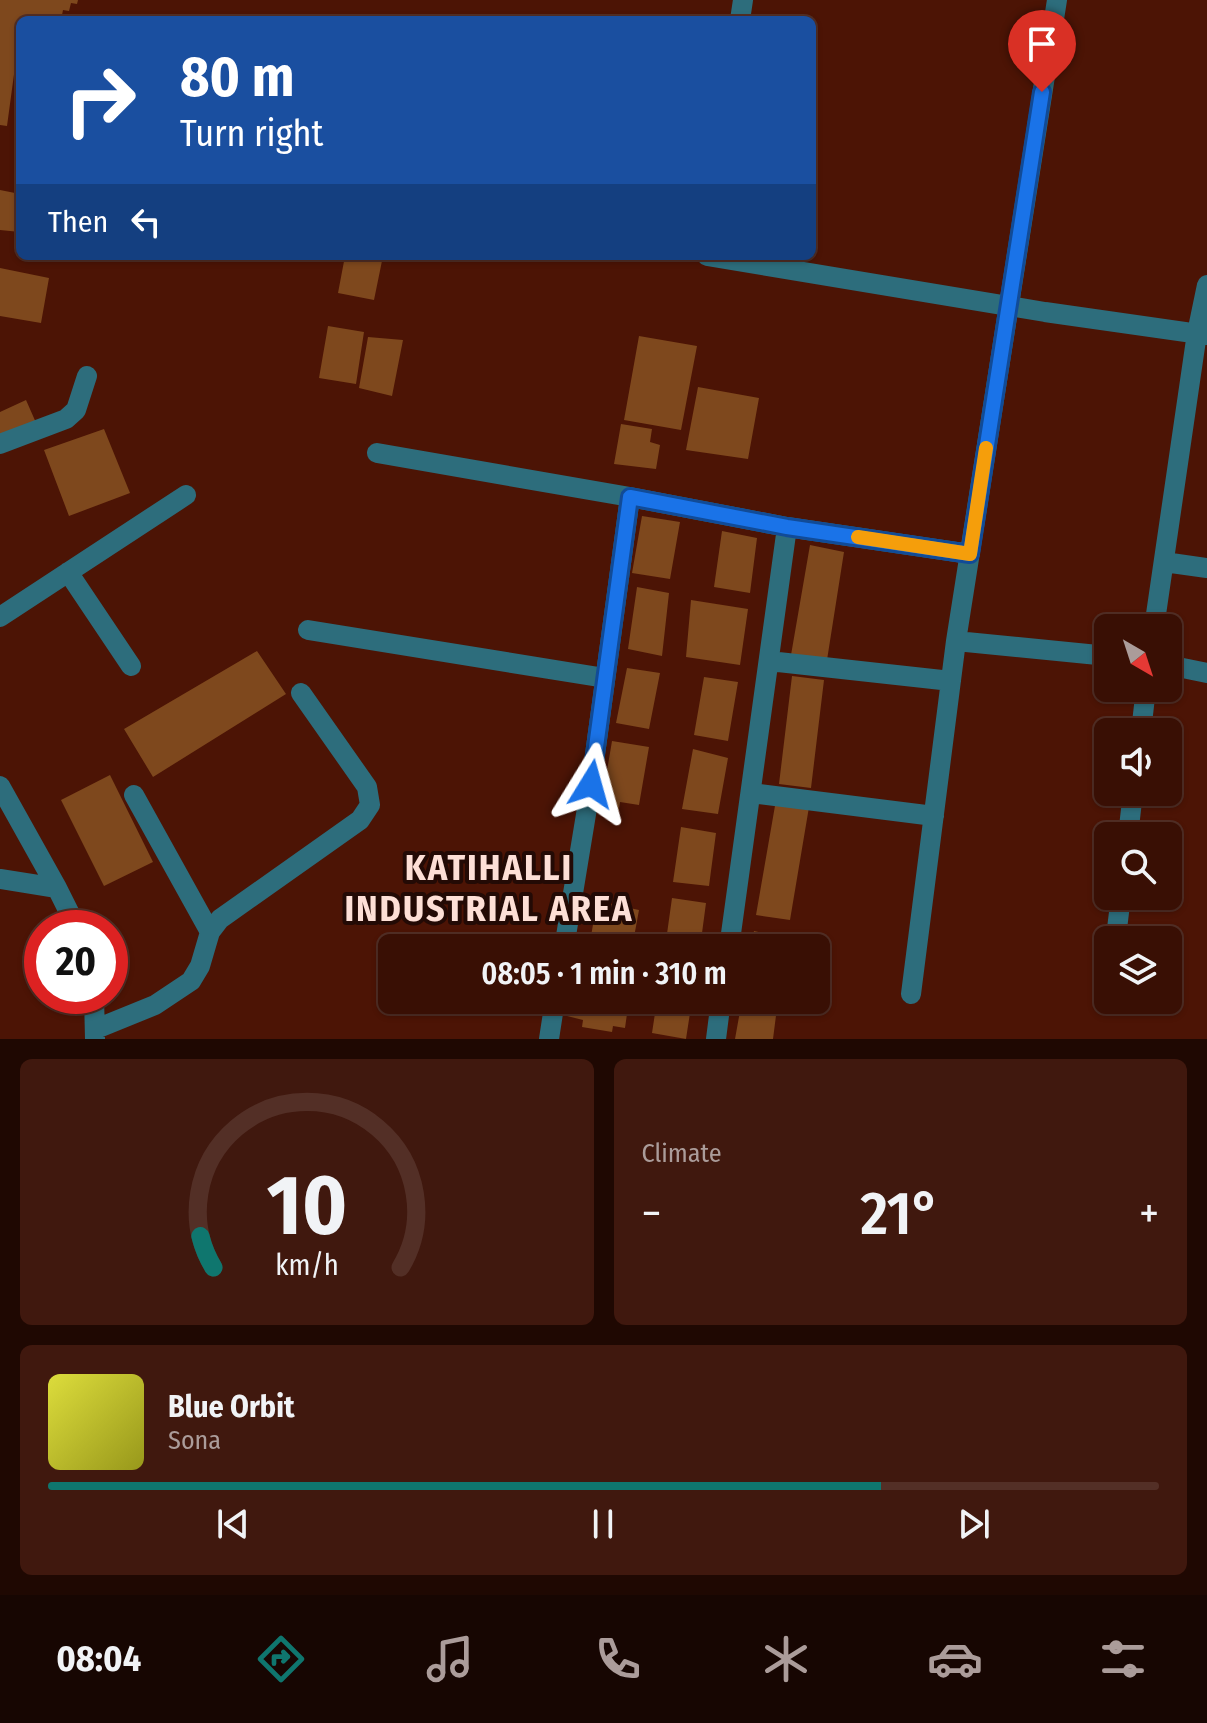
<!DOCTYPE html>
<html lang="en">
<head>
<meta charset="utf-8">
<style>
	:root { --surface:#390f04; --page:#40180e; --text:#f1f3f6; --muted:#ab9c9a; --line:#532f26; --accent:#0f766e }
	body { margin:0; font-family:"Fira Sans Condensed",sans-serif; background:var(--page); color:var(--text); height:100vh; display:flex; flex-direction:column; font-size:30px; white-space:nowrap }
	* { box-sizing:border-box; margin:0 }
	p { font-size:26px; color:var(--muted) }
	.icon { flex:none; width:44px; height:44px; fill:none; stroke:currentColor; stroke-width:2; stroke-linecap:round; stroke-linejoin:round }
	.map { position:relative; height:1039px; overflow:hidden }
	.details { display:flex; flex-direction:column; gap:20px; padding:20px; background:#1f0802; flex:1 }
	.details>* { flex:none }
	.top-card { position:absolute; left:16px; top:16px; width:800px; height:244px; border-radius:12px; box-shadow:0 2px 6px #0004,0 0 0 2px var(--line); background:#1a4fa0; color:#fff; overflow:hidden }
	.needle { width:52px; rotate:141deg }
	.tools { position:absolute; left:1094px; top:614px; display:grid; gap:16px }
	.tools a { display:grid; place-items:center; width:88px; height:88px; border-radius:12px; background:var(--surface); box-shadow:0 2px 6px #0004,0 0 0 2px var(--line); font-size:40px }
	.speed { position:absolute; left:24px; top:910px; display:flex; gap:16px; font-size:40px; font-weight:700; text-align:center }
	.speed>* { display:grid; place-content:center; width:104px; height:104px; border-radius:50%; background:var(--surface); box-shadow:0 2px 6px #0004,0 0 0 2px var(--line); line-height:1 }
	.speed .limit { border:12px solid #d22; background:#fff; color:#111 }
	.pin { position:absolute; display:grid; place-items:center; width:68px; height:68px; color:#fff; margin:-82px -34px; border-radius:50% 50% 50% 0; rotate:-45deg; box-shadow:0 0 8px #0007 }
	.pin .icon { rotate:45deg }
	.me { position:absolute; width:88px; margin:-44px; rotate:8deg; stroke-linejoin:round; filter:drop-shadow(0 0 6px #0008) }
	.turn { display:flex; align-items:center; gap:28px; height:168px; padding:0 32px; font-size:36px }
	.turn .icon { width:104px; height:104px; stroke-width:2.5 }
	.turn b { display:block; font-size:56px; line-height:68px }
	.then { display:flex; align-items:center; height:76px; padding:0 32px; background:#0003; gap:16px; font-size:30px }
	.big { font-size:60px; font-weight:600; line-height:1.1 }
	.details .card { flex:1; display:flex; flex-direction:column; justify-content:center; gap:12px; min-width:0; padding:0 28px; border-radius:12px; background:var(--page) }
	.details .dial { align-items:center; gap:0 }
	.dial svg { height:208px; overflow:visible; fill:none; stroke:var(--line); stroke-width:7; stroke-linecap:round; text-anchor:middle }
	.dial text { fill:var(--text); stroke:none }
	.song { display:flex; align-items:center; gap:24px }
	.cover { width:96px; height:96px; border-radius:12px; background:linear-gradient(135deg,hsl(60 70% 55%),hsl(60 70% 35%)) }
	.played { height:8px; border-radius:4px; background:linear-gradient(90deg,var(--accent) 75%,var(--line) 75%) }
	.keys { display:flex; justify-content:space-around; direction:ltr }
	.heat { display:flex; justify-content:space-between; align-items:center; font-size:44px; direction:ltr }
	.details .tiles { flex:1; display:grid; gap:20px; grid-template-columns:1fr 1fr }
	.card:last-child { grid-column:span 2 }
	.trip { position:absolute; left:378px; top:934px; width:452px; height:80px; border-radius:12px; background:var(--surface); box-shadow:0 2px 6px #0004,0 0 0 2px var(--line); font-weight:600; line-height:80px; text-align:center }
	.tab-bar { display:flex; height:128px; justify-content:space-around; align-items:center; background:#170602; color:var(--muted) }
	.tab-bar .icon { width:56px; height:56px }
	.tab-bar .on { color:var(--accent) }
	.tab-bar b { font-size:36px; color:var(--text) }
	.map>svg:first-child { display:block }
	.building { fill:#7e481d }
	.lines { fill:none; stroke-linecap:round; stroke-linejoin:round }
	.minor { stroke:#2d6d7c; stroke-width:20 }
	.route-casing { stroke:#114b97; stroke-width:20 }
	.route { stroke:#1a73e8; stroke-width:14 }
	.slow { stroke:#f59e0b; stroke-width:14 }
	.labels { text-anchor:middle; stroke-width:8; stroke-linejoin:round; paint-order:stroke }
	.district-label { font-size:36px; font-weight:bold; letter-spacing:2px; fill:#fddfd6; stroke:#230a05 }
</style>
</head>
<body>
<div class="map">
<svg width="1207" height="1039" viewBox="0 0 1207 1039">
	<rect width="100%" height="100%" fill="#4c1405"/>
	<path class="building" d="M 0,0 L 78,0 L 77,4 L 71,3 L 69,11 L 63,10 L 61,20 L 20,20 L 20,42 L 18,53 L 20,53 L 20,68 L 15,67 L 7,126 L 0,125 Z
		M 0,190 L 20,194 L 20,232 L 0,230 Z
		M 345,256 L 383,256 L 374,300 L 338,293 Z
		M 0,268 L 49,278 L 41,323 L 0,316 Z
		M 328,326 L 364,332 L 356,384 L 319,378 Z
		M 639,336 L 697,346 L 681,430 L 624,420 Z
		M 368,337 L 403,340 L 392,396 L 359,388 Z
		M 698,387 L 759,398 L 748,459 L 686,450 Z
		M 26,400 L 37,425 L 0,442 L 0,412 Z
		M 621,424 L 652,429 L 650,442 L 660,445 L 656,469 L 614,464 Z
		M 104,429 L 130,493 L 69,516 L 44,450 Z
		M 642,516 L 680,522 L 670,579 L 632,573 Z
		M 722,531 L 757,538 L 750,593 L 714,587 Z
		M 810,545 L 844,552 L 827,660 L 791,655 Z
		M 637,587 L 669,593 L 662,656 L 628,649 Z
		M 691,600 L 748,609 L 740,665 L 686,657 Z
		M 257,651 L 286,694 L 153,777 L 124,729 Z
		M 627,668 L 660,673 L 649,729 L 616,723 Z
		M 792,676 L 824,680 L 811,788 L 779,784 Z
		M 704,677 L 738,682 L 728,741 L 694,735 Z
		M 612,741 L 649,747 L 639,805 L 620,802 L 618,815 L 600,812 Z
		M 693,749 L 728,758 L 718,814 L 682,809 Z
		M 110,775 L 153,862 L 104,886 L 61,800 Z
		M 776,800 L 809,807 L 790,920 L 756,915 Z
		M 681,827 L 716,833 L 709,886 L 673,882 Z
		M 672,898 L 706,903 L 700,948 L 665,948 Z
		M 597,901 L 639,910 L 632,948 L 589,948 Z
		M 754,931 L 789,939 L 787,948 L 751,948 Z
		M 569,1000 L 629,1000 L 625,1028 L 613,1026 L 612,1032 L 582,1027 L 583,1020 L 567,1016 Z
		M 657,1000 L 692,1000 L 686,1039 L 652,1033 Z
		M 742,1000 L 778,1000 L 773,1039 L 735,1039 Z"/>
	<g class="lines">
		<path class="minor" d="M 740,20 L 743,0
			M 707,256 L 1045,312 L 1207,335
			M 0,444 L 66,419 L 76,410 L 87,376
			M 377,453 L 630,497
			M 1164,562 L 1207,568
			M 68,572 L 131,666
			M 0,617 L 186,495
			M 1154,628 L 1197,333 L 1207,285
			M 308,630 L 605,678
			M 956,641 L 1108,656
			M 769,661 L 951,681
			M 1168,665 L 1207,673
			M 1141,732 L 1146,688
			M 0,786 L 57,888 L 77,928
			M 751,793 L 934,816
			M 134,795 L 210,932
			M 1128,836 L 1133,792
			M 0,879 L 57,888
			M 1116,937 L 1121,896
			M 564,948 L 591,784 L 630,497 L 787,527
			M 729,948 L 787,527 L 970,554
			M 911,994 L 956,641 L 1057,0
			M 94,996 L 95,1039
			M 96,1029 L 155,1005 L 191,981 L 200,966 L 210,932 L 220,919 L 360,820 L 370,805 L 367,787 L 301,693
			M 549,1039 L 555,1000
			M 716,1039 L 721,1000"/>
	</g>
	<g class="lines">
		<defs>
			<path id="route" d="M 591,784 L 630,497 L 787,527 L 970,554 L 1042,92"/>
		</defs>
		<use href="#route" class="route-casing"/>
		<use href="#route" class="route"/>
		<path class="slow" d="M 858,537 L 970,554 L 986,448"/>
	</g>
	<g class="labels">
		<g class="district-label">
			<text x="489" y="880">KATIHALLI<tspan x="489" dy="41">INDUSTRIAL AREA</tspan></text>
		</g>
	</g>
</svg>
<div class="tools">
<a><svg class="needle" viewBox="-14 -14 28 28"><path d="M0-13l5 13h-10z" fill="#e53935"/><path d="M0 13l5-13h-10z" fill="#ab9c9a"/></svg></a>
<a><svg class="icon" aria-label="sound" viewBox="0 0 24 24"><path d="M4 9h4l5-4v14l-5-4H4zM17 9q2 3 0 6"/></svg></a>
<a><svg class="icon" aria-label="search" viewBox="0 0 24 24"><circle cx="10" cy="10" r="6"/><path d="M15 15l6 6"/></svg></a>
<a><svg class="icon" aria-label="layers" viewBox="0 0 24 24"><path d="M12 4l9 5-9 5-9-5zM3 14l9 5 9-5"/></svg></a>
</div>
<div class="speed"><div class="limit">20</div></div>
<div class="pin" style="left:1042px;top:92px;background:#d93025"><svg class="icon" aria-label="arrive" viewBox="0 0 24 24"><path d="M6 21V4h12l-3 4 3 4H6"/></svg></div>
<svg class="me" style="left:591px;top:784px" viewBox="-20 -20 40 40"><path d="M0-17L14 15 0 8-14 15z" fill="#1a73e8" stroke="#fff" stroke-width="4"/></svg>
<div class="trip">08:05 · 1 min · 310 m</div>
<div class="top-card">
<div class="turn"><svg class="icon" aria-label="right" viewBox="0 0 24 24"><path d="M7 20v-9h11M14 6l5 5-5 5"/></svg><div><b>80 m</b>Turn right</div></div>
<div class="then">Then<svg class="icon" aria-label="left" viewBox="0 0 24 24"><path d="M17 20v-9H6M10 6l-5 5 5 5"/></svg></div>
</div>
</div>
<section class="details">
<div class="tiles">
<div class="card dial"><svg viewBox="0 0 100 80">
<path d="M14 69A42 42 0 1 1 86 69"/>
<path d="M14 69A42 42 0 0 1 9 57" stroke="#0f766e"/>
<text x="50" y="56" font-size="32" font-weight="700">10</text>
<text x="50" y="72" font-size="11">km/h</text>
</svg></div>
<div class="card"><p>Climate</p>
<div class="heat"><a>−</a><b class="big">21°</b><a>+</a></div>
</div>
<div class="card">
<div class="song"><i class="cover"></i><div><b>Blue Orbit</b><p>Sona</p></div></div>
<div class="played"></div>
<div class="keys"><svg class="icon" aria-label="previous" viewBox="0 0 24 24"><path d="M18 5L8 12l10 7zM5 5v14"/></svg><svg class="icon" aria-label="pause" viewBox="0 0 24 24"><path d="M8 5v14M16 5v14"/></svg><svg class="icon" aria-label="next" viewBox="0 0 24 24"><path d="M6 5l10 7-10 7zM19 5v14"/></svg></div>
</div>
</div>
</section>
<nav class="tab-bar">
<b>08:04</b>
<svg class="icon on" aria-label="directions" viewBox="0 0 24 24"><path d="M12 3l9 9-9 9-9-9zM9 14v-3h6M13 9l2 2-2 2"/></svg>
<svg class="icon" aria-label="music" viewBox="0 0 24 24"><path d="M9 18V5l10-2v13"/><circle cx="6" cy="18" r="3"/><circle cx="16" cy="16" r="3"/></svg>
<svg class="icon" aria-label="phone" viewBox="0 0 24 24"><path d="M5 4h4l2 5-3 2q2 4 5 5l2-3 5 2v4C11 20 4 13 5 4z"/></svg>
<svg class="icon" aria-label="climate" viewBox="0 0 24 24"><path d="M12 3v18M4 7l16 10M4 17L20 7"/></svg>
<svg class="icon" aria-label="car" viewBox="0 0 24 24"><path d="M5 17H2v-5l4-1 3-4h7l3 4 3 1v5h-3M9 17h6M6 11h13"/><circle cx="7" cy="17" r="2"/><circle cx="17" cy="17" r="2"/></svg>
<svg class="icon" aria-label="filters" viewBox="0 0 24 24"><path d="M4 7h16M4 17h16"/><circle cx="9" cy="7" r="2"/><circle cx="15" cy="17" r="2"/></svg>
</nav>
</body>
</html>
